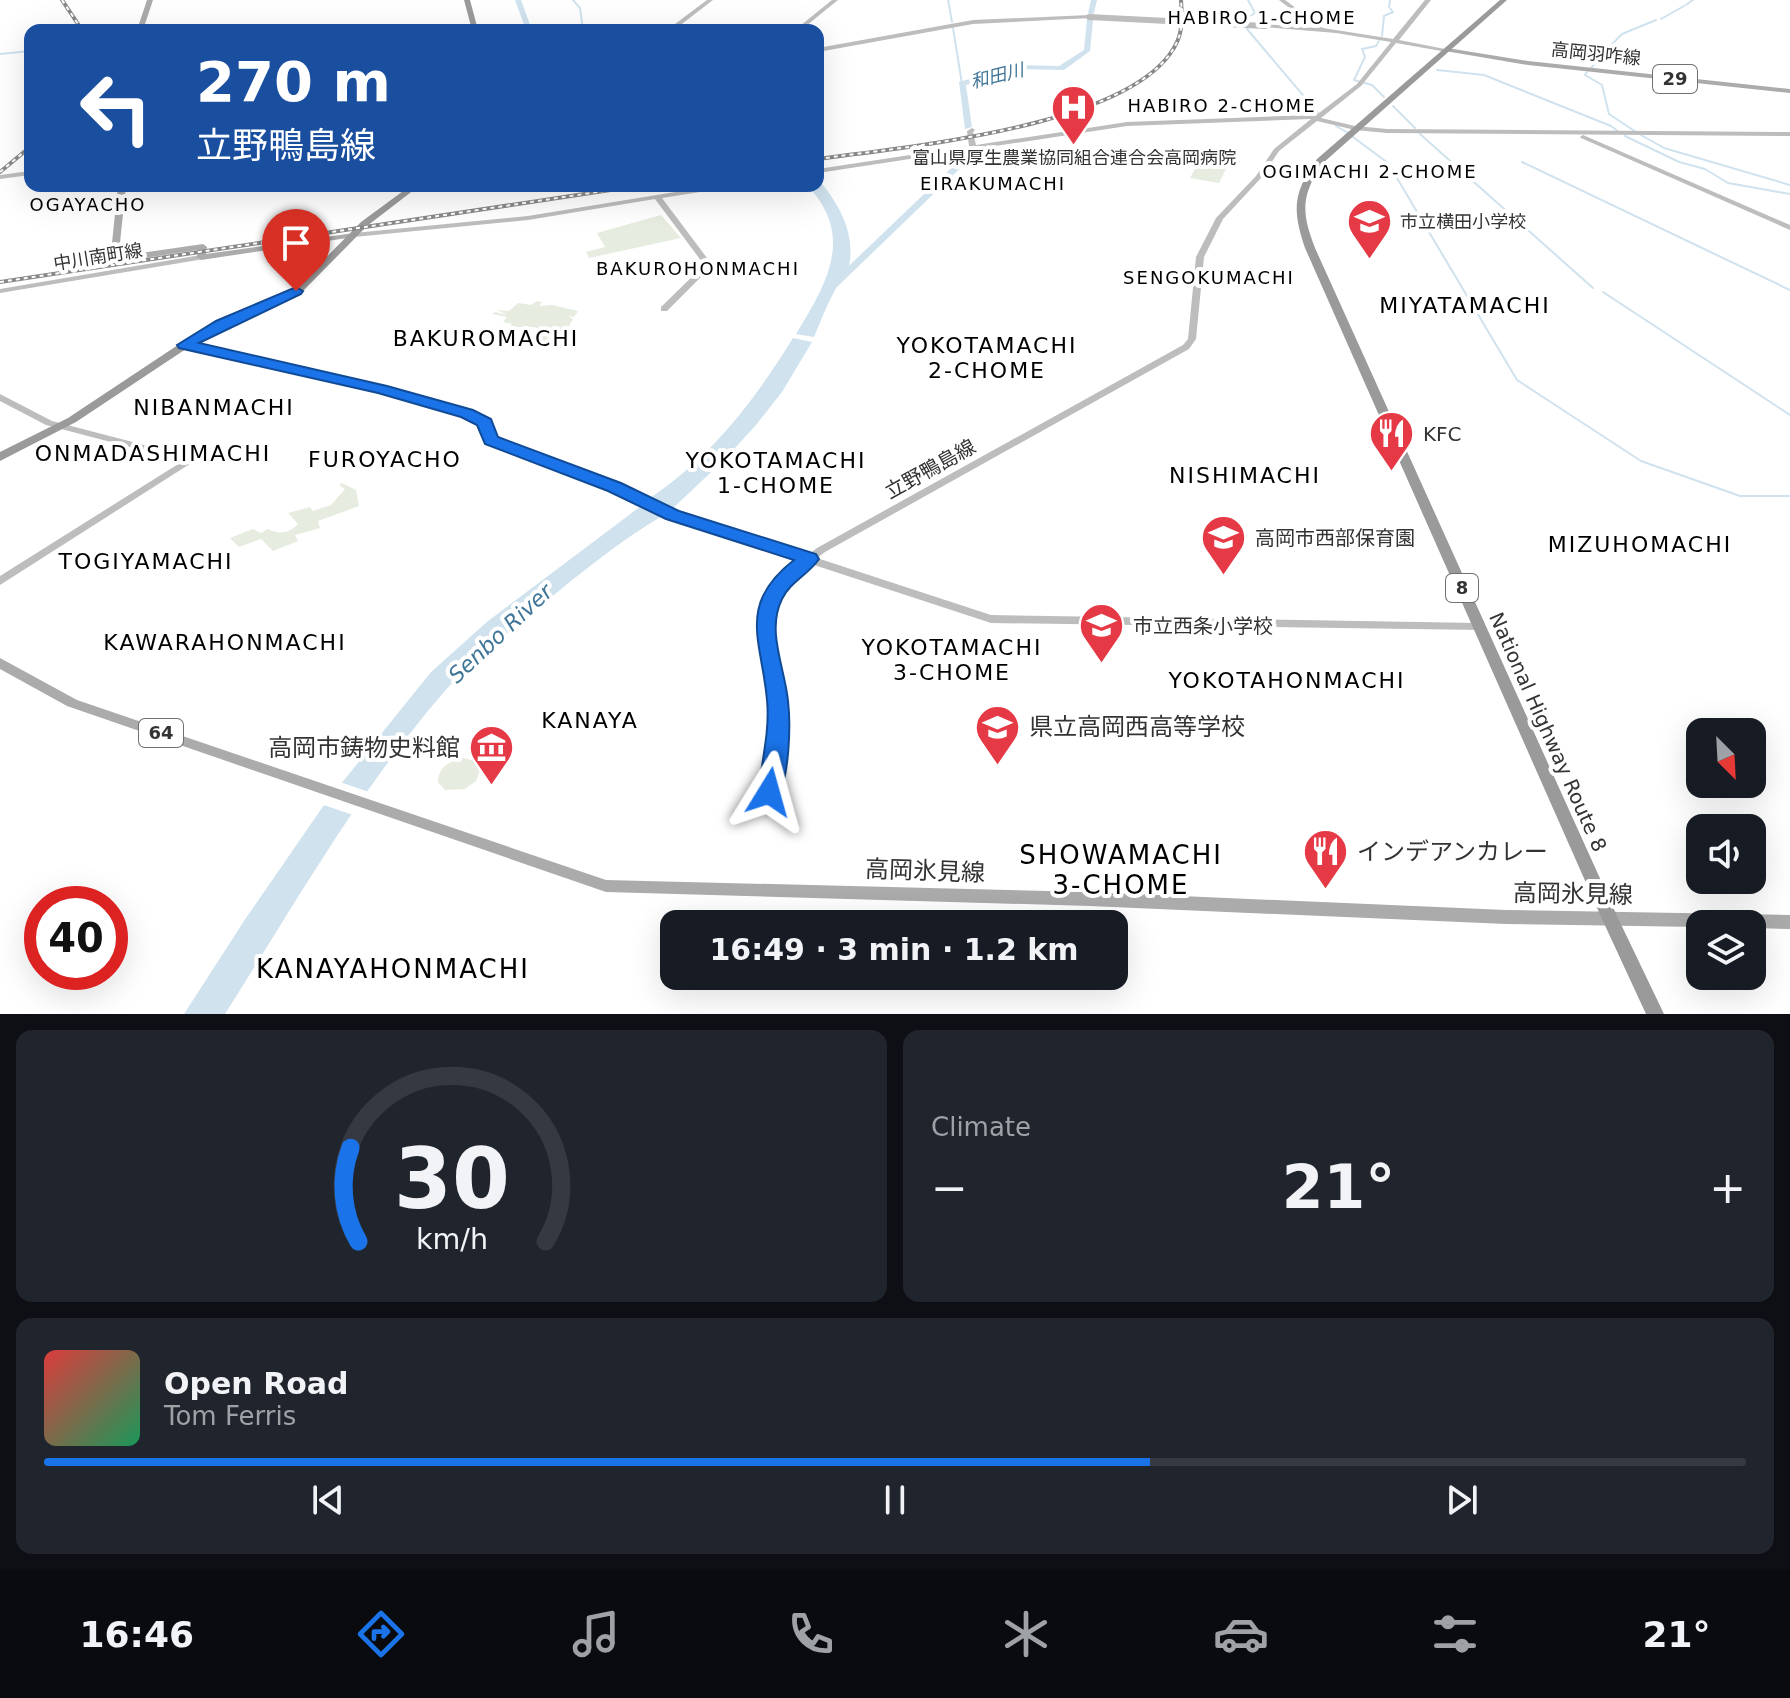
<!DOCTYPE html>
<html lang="en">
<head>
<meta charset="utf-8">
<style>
	:root { --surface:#171b24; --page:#20242c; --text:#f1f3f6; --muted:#9ea1a6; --line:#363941; --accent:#1a73e8 }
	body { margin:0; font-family:"DejaVu Sans","Noto Sans JP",sans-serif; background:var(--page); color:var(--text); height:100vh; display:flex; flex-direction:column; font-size:30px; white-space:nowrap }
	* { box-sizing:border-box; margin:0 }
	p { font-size:26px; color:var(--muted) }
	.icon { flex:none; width:44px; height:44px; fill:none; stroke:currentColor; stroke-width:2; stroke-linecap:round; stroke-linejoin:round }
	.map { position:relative; height:1014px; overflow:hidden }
	.sheet { display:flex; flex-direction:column; gap:16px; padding:16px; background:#0d0f14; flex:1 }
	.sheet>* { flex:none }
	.guide { position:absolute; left:24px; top:24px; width:800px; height:168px; border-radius:16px; box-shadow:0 8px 32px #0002; background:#1a4fa0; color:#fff; overflow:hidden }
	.needle { width:52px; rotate:156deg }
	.tools { position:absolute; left:1686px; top:718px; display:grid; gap:16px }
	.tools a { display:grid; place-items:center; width:80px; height:80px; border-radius:16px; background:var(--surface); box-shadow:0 8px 32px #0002; font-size:40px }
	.speed { position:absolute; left:24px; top:886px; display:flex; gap:16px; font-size:40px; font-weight:700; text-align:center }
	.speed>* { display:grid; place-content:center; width:104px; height:104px; border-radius:50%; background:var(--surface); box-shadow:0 8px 32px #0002; line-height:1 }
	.speed .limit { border:12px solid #d22; background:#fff; color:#111 }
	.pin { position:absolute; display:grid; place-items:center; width:68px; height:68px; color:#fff; margin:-82px -34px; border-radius:50% 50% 50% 0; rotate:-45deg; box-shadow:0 0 8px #0007 }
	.pin .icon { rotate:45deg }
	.me { position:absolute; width:88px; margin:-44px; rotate:8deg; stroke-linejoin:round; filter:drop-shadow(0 0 6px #0008) }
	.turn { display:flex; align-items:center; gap:28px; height:168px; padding:0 40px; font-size:36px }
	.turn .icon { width:104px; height:104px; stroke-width:2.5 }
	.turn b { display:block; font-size:56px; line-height:68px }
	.big { font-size:60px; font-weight:800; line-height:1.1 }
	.sheet .tile { flex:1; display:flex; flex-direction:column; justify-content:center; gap:12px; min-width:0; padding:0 28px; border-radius:16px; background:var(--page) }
	.sheet .dial { align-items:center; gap:0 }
	.dial svg { height:208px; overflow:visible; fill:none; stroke:var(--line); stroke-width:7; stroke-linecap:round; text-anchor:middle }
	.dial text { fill:var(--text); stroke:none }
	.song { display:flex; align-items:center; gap:24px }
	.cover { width:96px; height:96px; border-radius:12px; background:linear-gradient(135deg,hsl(0 70% 55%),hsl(150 70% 35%)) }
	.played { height:8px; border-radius:4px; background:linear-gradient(90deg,var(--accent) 65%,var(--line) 65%) }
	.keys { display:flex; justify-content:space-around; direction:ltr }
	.heat { display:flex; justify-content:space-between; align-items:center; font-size:44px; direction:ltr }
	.sheet .tiles { flex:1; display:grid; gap:16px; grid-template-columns:1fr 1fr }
	.tile:last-child { grid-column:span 2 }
	.trip { position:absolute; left:660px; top:910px; width:468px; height:80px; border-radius:16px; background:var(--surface); box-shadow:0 8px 32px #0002; font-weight:800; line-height:80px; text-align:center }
	.tab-bar { display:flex; height:128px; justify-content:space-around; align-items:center; background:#090b0e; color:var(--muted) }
	.tab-bar .icon { width:56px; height:56px }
	.tab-bar .on { color:var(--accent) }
	.tab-bar b { font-size:36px; color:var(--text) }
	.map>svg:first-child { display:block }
	.green { fill:#e6ecdf }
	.water { fill:#cfe2ee }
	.pier { fill:#fff }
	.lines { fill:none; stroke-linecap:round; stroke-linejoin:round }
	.stream { stroke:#cfe2ee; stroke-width:2 }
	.river { fill:#cfe2ee; fill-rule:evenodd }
	.secondary { fill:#bdbdbd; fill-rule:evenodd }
	.primary { fill:#ababab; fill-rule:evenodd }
	.highway { fill:#9a9a9a; fill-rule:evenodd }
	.rail-casing { stroke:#888; stroke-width:4 }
	.rail { stroke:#fff; stroke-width:2; stroke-dasharray:4; stroke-linecap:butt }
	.secondary-bridge { stroke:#bdbdbd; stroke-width:6 }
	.route { fill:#1a73e8; stroke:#114b97; stroke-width:2 }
	.labels { text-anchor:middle; stroke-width:8; stroke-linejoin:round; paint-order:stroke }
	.far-neighbourhood-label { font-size:18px; letter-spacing:2px; fill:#000; stroke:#fff }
	.far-street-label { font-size:18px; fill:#333; stroke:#fff }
	.far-water-label { font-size:18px; font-style:italic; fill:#3f7597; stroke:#fff }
	.shield { fill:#fff; stroke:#707070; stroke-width:2 }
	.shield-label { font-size:18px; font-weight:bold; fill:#333 }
	.far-poi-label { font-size:18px; fill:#333; stroke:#fff }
	.poi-label { font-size:20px; fill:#333; stroke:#fff; text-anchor:start }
	.street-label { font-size:20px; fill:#333; stroke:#fff }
	.neighbourhood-label { font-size:22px; letter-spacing:2px; fill:#000; stroke:#fff }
	.water-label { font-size:22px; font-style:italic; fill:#3f7597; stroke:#fff }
	.near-poi-label { font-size:24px; fill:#333; stroke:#fff; text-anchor:start }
	.near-street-label { font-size:24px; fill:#333; stroke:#fff }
	.near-neighbourhood-label { font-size:26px; letter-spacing:2px; fill:#000; stroke:#fff }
</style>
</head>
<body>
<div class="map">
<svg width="1790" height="1014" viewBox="0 0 1790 1014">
	<rect width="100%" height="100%" fill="#fff"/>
	<path class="green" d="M 1201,158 L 1229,163 L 1219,183 L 1190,178 Z
		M 661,215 L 681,238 L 589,258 L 586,252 L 605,247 L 597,233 Z
		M 537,301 L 542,302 L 539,306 L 552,305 L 578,311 L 574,317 L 568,316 L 573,319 L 559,346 L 540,342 L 542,337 L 534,336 L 538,333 L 550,335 L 554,332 L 533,327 L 510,327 L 512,324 L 503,322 L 507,317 L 492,314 L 495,312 L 508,315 L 497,310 L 509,311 L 518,303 L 531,305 Z
		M 342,483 L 356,490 L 359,506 L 318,521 L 320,528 L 295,535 L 298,541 L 273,551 L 261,539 L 239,547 L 230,538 L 253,529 L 261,533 L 268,529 C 280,535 289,533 298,524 L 288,513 L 310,507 L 313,511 L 331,505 L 345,489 L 339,485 Z
		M 463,758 L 475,761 L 480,770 L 476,781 L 465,789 L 445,790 L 438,782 C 438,767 450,761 463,758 Z"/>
	<path class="water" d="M 818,179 C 841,206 857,237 848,270 C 846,275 840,282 838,285 C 828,301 821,321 814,337 L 796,334 C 827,283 855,237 808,186 L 818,186 Z
		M 793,338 L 812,342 L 782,392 L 756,425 L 724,460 L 672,509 L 650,498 C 712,456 754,401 793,338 Z
		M 641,506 L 662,516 C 620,541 582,572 544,603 C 510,631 474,658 444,692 C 359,790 295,904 225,1014 L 184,1014 L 244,921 L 324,805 L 431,672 L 488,621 Z"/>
	<path class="pier" d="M 337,781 L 369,792 L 353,815 L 321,804 Z"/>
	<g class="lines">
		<path class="stream" d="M 573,0 L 580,8 L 583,30
			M 948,0 L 952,22
			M 1686,5 L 1693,0
			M 1661,19 L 1684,6
			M 1241,22 L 1255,13 L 1248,0
			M 953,28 L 962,84
			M 1247,29 L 1318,113
			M 1382,36 L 1384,16 L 1393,12 L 1389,7 L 1390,0
			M 1379,41 L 1376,46 L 1362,49 L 1365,57 L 1354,80 L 1372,85 L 1384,97
			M 0,54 L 30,51
			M 1603,54 L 1622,34 L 1656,20
			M 1591,68 L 1601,57
			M 1437,70 L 1484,75 L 1611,126 L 1619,132
			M 1587,72 L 1585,75 L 1602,85 L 1609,114 L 1636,132
			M 1393,106 L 1415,128
			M 1336,126 L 1348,133
			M 1420,134 L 1593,288
			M 1641,135 L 1664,148 L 1790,185
			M 1625,136 L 1679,162 L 1705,169 L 1728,183 L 1790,194
			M 1353,137 L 1388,163 L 1517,380 L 1641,461 L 1740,496 L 1790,496
			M 1522,162 L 1790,290
			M 1603,292 L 1790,415"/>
		<path class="river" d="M 515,0 L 521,0 L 532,30 L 526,30 Z
			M 1091,0 L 1097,0 L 1094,13 L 1091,15 L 1088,13 Z
			M 1090,18 L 1093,20 L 1090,51 L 1064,70 L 1017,69 L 966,85 L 972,127 L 965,129 L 959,82 L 1017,65 L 1059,66 L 1084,50 L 1087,20 Z
			M 969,151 L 976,153 L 837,287 L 831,287 L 831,283 Z"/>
		<path class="secondary" d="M 707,0 L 713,0 L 674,30 L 667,30 Z
			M 832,0 L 838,0 L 801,30 L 795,30 Z
			M 1279,0 L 1285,0 L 1323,28 L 1393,39 L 1425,0 L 1431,0 L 1399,40 L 1450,50 L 1447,52 L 1396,43 L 1361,86 L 1321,118 L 1355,126 L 1387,129 L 1790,132 L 1790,136 L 1387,133 L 1355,130 L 1317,121 L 1279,151 L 1261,178 L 1223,219 L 1204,257 L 1196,339 L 1189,349 L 825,552 L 817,558 L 991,615 L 1478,623 L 1482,624 L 1484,627 L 1482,630 L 991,623 L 811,564 C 798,574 784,585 777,600 C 763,630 782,673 784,705 C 786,734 780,763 775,792 L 773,796 L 769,797 L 765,796 L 763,792 C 768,764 774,735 773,706 C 770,641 737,611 801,561 L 669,517 L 611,489 L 488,442 L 481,424 L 445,409 L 380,391 L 185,348 L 181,345 L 185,342 L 385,387 L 451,405 L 488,420 L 495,438 L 617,485 L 677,513 L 808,555 L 817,548 L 1183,345 L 1188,339 L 1196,257 L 1216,218 L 1256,176 L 1274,149 L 1311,119 L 1127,126 L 818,173 L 818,169 L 969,146 L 967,131 L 972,128 L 975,130 L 973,132 L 976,145 L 1127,122 L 1310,115 L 1315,116 L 1357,84 L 1391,42 L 1336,33 L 1263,27 L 1263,25 L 1265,24 L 1316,28 Z
			M 1089,15 L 1092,17 L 1091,18 L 973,24 L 818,52 L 818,48 L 973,20 Z
			M 1583,135 L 1790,225 L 1790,230 L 1581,138 L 1580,137 Z
			M 30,171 L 30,175 L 0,179 L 0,175 Z
			M 712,186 L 729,186 L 725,188 L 662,198 L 710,262 L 705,273 L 667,311 L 661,311 L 661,307 L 699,270 L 702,262 L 655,199 L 528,220 L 354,237 L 350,235 L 354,233 L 528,216 Z
			M 201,255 L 205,257 L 204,259 L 0,293 L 0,289 Z
			M 0,394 L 52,421 L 194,458 L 196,460 L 0,585 L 0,576 L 183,461 L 46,425 L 0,401 Z"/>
		<path class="primary" d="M 147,0 L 153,0 L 143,30 L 137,30 Z
			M 1447,48 L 1528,61 L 1790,89 L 1790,93 L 1528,65 L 1445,51 L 1445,49 Z
			M 118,186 L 126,186 L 119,252 L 120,256 L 203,244 L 207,247 L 206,254 L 354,233 L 358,235 L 354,237 L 201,260 L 197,257 L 198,250 L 117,262 L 113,259 L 111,252 Z
			M 0,658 L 77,700 L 606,880 L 1090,892 L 1506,910 L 1790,915 L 1790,929 L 1752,928 L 1752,924 L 1700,924 L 1700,927 L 1506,924 L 1090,906 L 606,892 L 67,706 L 0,669 Z"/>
		<path class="highway" d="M 464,0 L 470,0 L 478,30 L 472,30 Z
			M 1500,0 L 1507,0 L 1323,163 C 1301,195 1301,212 1315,248 L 1617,916 L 1664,1014 L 1646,1014 L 1602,919 L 1305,248 C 1292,209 1293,193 1317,159 Z
			M 410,186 L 419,186 L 367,226 L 302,292 L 198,341 L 76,422 L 0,461 L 0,452 L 68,418 L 190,337 L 296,288 L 361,222 Z"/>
		<defs>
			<path id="rail" d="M 62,0 L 82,30
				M 818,159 C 902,147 1138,127 1177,42 C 1183,29 1182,14 1181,0
				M 0,172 L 30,147
				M 0,282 L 637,186"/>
		</defs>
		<use href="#rail" class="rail-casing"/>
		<use href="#rail" class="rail"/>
		<path class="secondary-bridge" d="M 1089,17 L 1265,26"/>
	</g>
	<path class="route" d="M 296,287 L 303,291 L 301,294 L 199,343 L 387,386 L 473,410 L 491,419 L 498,437 L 621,483 L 679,511 L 816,554 L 819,559 C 809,574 790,582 782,599 C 766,631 785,668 788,701 C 791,726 789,776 778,798 L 769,801 L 761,798 L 758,792 C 762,761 770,730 767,700 C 762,641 736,605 794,560 L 666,519 L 608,491 L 485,444 L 477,425 L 461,417 L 378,393 L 179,348 L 177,345 L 216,321 Z"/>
	<defs>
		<symbol id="hospital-pin" viewBox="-11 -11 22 30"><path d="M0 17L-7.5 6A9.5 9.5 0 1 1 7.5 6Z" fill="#e63946" stroke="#fff"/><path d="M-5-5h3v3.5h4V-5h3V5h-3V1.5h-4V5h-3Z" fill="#fff"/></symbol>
		<symbol id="school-pin" viewBox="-11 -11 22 30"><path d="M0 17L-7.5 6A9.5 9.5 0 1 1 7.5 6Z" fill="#e63946" stroke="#fff"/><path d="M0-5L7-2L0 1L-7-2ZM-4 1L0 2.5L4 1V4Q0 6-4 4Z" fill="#fff"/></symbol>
		<symbol id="restaurant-pin" viewBox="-11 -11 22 30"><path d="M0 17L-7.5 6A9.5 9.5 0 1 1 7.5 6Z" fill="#e63946" stroke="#fff"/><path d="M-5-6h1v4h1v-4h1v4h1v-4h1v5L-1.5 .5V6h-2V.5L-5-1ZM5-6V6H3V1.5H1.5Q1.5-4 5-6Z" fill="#fff"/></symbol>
		<symbol id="museum-pin" viewBox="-11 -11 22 30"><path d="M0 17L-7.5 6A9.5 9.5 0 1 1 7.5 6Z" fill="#e63946" stroke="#fff"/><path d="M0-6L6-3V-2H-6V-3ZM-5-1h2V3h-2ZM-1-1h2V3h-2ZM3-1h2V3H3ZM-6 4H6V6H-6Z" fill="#fff"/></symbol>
	</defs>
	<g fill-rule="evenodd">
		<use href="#hospital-pin" x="1048" y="82" width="51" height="69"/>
		<use href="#school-pin" x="1344" y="196" width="51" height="69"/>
		<use href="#restaurant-pin" x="1366" y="408" width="51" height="69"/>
		<use href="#school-pin" x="1198" y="512" width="51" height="69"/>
		<use href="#school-pin" x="1076" y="600" width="51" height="69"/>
		<use href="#school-pin" x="972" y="702" width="51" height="69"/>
		<use href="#museum-pin" x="466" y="722" width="51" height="69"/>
		<use href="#restaurant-pin" x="1300" y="826" width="51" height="69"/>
	</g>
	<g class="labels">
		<g class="far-neighbourhood-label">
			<text x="1262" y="24">HABIRO 1-CHOME</text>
			<text x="1222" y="112">HABIRO 2-CHOME</text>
			<text x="1370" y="178">OGIMACHI 2-CHOME</text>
			<text x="993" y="190">EIRAKUMACHI</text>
			<text x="88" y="211">OGAYACHO</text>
			<text x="698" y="275">BAKUROHONMACHI</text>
			<text x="1209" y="284">SENGOKUMACHI</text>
		</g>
		<g class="far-street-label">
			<text transform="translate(1596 54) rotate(6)" y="6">高岡羽咋線</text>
			<text transform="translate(98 257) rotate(-9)" y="6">中川南町線</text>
		</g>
		<g class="far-water-label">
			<text transform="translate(997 76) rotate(-14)" y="6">和田川</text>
		</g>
		<g class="shield">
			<rect x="1653" y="65" width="44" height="28" rx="6"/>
			<rect x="1446" y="574" width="32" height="28" rx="6"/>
			<rect x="139" y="719" width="44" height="28" rx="6"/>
		</g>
		<g class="shield-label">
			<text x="1675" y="85">29</text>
			<text x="1462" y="594">8</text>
			<text x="161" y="739">64</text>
		</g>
		<g class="far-poi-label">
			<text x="1074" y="164">富山県厚生農業協同組合連合会高岡病院</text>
			<text x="1400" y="228" text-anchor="start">市立横田小学校</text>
		</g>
		<g class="poi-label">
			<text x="1423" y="441">KFC</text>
			<text x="1255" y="545">高岡市西部保育園</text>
			<text x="1133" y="633">市立西条小学校</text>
		</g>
		<g class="street-label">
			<text transform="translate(930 469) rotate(-29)" y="7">立野鴨島線</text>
			<text transform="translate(1548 732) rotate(66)" y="7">National Highway Route 8</text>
		</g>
		<g class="neighbourhood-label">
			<text x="1465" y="313">MIYATAMACHI</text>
			<text x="486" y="346">BAKUROMACHI</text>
			<text x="987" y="353">YOKOTAMACHI<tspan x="987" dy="25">2-CHOME</tspan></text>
			<text x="214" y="415">NIBANMACHI</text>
			<text x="153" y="461">ONMADASHIMACHI</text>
			<text x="385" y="467">FUROYACHO</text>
			<text x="776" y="468">YOKOTAMACHI<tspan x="776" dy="25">1-CHOME</tspan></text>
			<text x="1245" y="483">NISHIMACHI</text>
			<text x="1640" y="552">MIZUHOMACHI</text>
			<text x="146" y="569">TOGIYAMACHI</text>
			<text x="225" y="650">KAWARAHONMACHI</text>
			<text x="952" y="655">YOKOTAMACHI<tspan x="952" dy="25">3-CHOME</tspan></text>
			<text x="1287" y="688">YOKOTAHONMACHI</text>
			<text x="590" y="728">KANAYA</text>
		</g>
		<g class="water-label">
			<text transform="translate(500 633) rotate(-43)" y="8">Senbo River</text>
		</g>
		<g class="near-poi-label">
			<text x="1029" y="735">県立高岡西高等学校</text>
			<text x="460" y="756" text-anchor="end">高岡市鋳物史料館</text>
			<text x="1357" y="860">インデアンカレー</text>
		</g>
		<g class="near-street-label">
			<text transform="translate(925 871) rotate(2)" y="8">高岡氷見線</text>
			<text transform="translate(1573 894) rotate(1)" y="8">高岡氷見線</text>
		</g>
		<g class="near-neighbourhood-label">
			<text x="1121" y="864">SHOWAMACHI<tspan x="1121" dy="30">3-CHOME</tspan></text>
			<text x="393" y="978">KANAYAHONMACHI</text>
		</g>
	</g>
</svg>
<div class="tools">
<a><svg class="needle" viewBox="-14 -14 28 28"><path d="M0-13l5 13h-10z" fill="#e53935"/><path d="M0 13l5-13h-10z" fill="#9ea1a6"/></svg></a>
<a><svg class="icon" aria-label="sound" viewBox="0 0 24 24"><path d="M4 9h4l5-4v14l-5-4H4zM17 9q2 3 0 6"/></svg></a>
<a><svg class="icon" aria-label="layers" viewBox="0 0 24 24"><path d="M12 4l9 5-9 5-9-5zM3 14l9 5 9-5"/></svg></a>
</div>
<div class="speed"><div class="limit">40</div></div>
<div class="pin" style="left:296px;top:291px;background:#d93025"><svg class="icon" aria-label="arrive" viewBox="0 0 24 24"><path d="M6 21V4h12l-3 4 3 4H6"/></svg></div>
<svg class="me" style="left:769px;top:792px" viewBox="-20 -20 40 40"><path d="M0-17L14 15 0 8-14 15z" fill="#1a73e8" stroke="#fff" stroke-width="4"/></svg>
<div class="trip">16:49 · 3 min · 1.2 km</div>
<div class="guide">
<div class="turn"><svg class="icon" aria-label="left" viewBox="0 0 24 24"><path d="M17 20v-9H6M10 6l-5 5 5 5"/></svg><div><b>270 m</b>立野鴨島線</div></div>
</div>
</div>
<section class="sheet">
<div class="tiles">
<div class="tile dial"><svg viewBox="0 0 100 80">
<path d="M14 69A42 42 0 1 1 86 69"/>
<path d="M14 69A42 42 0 0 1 11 33" stroke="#1a73e8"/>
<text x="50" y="56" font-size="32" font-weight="700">30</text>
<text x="50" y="72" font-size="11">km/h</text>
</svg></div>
<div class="tile"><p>Climate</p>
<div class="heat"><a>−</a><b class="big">21°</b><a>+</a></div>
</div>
<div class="tile">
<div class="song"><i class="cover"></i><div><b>Open Road</b><p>Tom Ferris</p></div></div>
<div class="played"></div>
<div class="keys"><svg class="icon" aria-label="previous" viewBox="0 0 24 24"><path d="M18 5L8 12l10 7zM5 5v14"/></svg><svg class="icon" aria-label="pause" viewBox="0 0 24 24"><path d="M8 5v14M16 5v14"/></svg><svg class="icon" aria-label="next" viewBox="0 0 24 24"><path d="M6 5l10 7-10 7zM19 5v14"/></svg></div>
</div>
</div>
</section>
<nav class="tab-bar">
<b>16:46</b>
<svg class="icon on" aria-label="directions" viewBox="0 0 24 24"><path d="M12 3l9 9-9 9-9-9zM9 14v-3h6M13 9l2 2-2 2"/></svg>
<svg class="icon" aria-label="music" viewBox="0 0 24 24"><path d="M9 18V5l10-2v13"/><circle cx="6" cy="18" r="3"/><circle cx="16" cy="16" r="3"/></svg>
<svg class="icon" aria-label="phone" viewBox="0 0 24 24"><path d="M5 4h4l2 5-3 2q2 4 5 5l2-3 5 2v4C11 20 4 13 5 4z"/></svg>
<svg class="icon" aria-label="climate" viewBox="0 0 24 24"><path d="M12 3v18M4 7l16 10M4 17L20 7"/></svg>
<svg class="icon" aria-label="car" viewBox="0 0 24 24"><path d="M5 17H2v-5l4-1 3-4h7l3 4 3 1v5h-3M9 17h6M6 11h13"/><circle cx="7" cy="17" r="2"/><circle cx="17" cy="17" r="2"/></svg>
<svg class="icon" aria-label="filters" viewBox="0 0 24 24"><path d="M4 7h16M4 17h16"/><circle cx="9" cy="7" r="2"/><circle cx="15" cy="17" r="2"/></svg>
<b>21°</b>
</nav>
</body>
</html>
